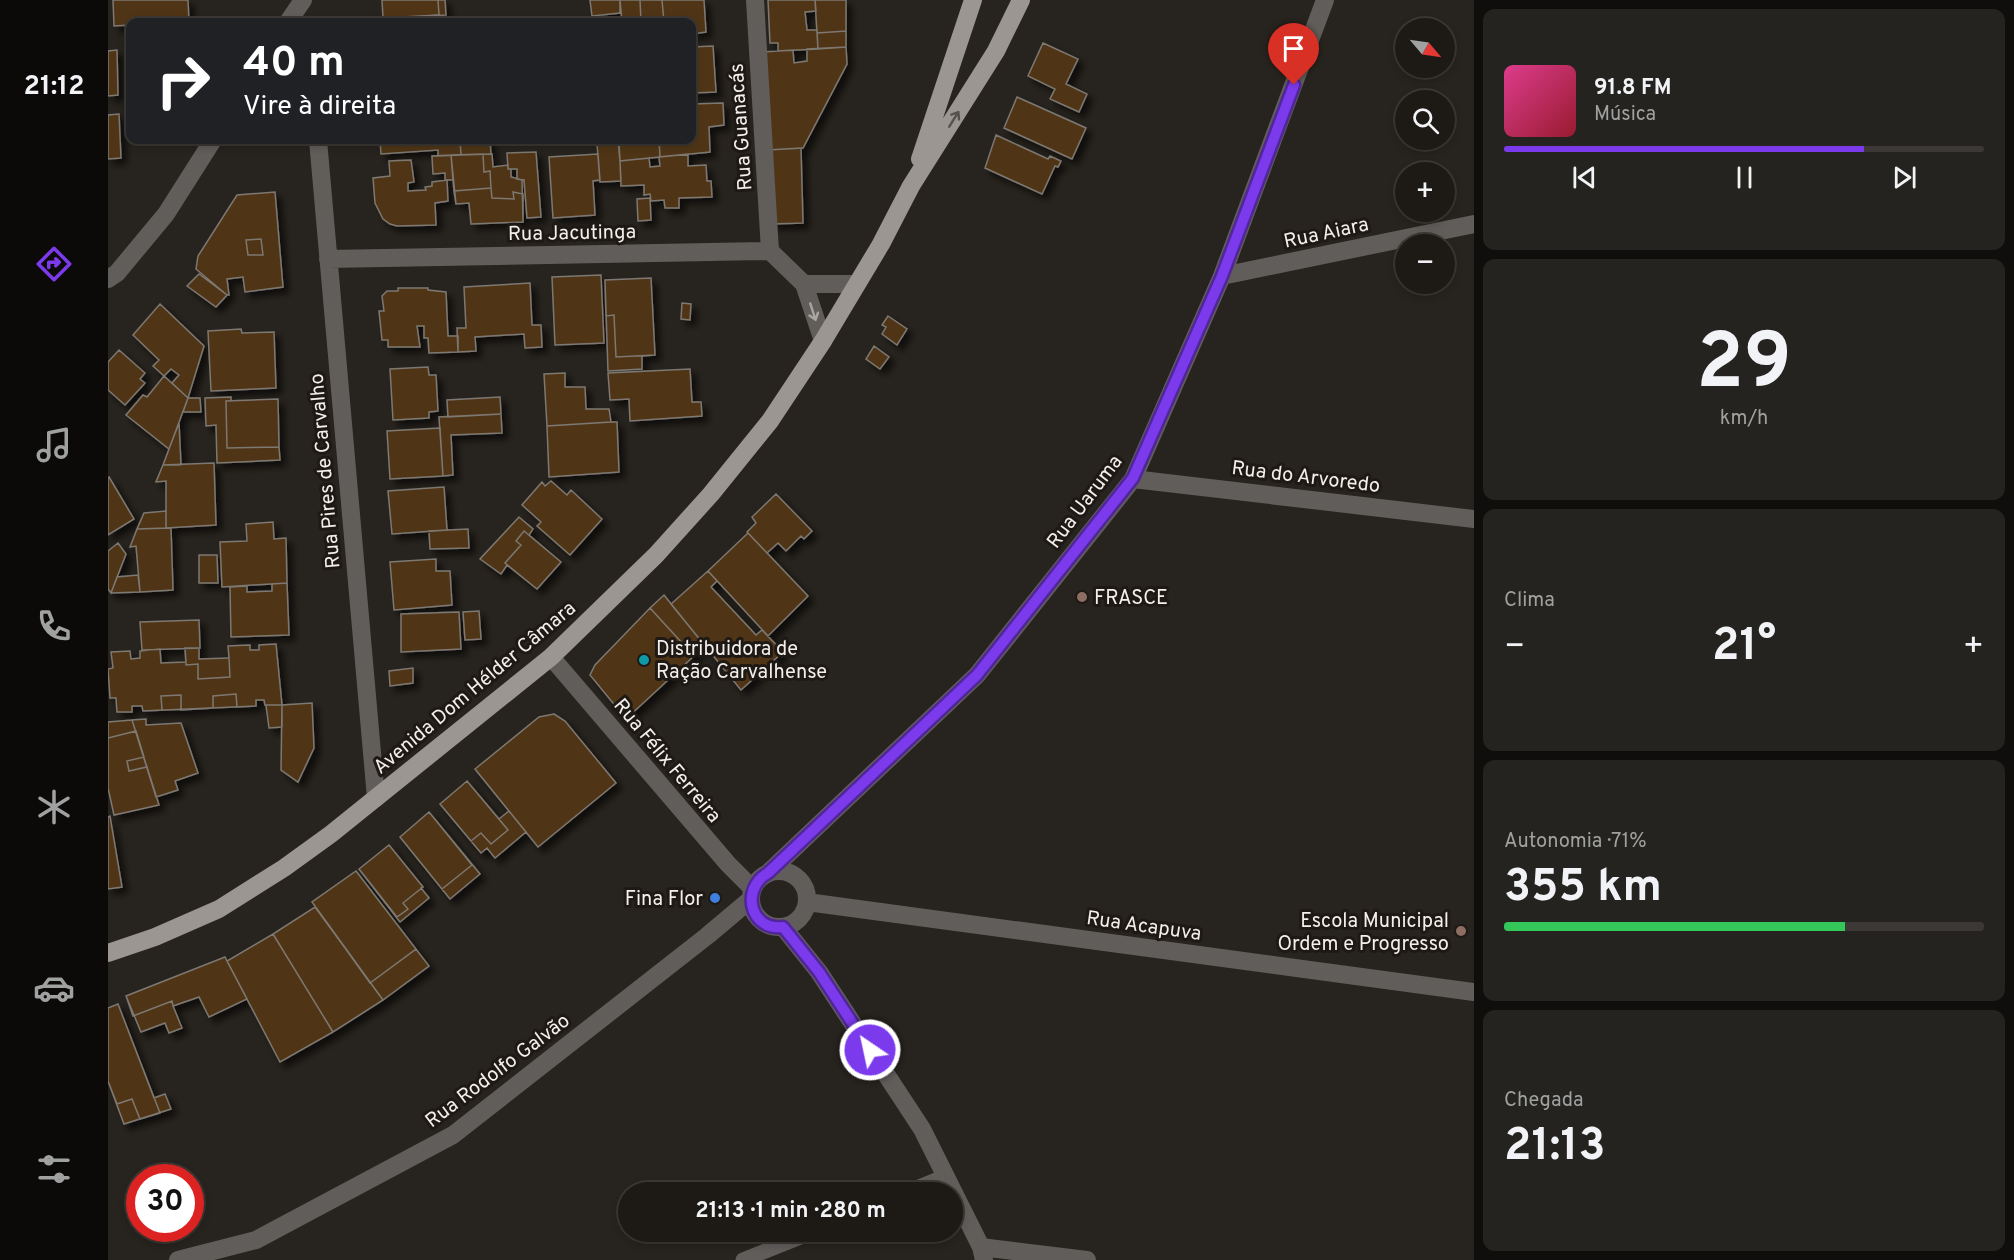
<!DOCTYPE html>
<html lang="pt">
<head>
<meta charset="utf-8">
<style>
	:root { --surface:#1d1a16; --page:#25231f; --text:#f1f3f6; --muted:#a0a1a1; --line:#3b3835; --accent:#7c3aed }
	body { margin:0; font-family:Overpass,sans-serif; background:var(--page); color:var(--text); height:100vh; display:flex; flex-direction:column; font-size:22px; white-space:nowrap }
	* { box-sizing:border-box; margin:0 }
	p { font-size:20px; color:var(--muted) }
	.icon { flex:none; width:33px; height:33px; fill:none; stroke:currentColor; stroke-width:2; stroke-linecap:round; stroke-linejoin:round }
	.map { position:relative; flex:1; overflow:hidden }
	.details { display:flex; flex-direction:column; gap:9px; padding:9px; background:#100e0c; width:540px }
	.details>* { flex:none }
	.hud { position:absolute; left:18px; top:18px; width:570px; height:126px; border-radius:12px; box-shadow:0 3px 9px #0003,0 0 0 2px var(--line); background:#202124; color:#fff; overflow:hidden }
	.needle { width:39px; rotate:119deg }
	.tools { position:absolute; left:1287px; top:18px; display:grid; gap:12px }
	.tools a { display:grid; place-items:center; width:60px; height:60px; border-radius:50%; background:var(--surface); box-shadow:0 3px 9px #0003,0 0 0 2px var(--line); font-size:30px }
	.speed { position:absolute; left:18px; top:1164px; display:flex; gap:12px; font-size:30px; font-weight:700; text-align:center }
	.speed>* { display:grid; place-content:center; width:78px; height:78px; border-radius:50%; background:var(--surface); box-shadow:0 3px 9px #0003,0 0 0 2px var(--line); line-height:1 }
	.speed .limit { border:9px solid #d22; background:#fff; color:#111 }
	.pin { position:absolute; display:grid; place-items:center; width:51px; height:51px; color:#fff; margin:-62px -26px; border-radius:50% 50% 50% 0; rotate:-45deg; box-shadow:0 0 6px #0007 }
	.pin .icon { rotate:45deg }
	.me { position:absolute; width:66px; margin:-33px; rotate:326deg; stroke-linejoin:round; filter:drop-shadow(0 0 4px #0008) }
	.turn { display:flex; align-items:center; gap:21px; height:126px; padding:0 18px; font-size:27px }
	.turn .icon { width:78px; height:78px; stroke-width:2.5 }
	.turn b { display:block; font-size:42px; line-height:51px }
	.big { font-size:45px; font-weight:700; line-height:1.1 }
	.details .tile { flex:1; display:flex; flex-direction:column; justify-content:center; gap:9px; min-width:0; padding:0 21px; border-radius:12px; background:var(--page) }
	.details .dial { align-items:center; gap:0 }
	.dial b { font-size:78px; line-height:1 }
	.song { display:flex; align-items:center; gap:18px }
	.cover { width:72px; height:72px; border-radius:9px; background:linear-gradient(135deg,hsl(330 70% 55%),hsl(350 70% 35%)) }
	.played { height:6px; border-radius:3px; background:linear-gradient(90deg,var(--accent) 75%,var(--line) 75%) }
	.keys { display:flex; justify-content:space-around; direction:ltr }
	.heat { display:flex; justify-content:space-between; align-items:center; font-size:33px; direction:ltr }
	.charge { height:9px; border-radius:4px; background:linear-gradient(90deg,#34c759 71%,var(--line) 0) }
	.trip { position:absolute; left:510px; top:1182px; width:345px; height:60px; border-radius:30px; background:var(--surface); box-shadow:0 3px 9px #0003,0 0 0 2px var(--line); font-weight:700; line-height:60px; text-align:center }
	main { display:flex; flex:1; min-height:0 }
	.dock { display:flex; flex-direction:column; width:108px; justify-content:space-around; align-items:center; background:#0c0a09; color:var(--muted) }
	.dock .icon { width:42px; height:42px }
	.dock .on { color:var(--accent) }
	.dock b { font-size:27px; color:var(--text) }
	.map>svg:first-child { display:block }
	.building { fill:#503415; stroke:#7d7872; stroke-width:1.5; filter:url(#shadow) }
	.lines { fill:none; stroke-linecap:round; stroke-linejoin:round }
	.lane { stroke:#605d5b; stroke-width:15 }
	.street { stroke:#605d5b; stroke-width:18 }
	.primary { stroke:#9b9692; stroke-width:18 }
	.oneway { stroke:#56514d }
	.oneway2 { stroke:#a9a6a4 }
	.route-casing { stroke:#51269a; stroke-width:15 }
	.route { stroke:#7c3aed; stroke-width:10 }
	.education-dot { fill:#8d6e63; stroke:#1e1915; stroke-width:2 }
	.culture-dot { fill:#0f9aa8; stroke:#1e1915; stroke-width:2 }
	.shop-dot { fill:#3f7fe0; stroke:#1e1915; stroke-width:2 }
	.labels { text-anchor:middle; stroke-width:6; stroke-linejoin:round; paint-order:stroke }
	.street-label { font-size:20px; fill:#f2efec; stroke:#1e1915 }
	.poi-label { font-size:20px; fill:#f2efec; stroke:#1e1915; text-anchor:start }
</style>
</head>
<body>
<main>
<nav class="dock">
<b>21:12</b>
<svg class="icon on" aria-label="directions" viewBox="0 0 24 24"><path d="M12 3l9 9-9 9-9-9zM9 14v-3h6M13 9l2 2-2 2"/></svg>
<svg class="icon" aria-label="music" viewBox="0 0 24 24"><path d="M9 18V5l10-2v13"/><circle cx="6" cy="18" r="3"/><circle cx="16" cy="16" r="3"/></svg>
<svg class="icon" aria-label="phone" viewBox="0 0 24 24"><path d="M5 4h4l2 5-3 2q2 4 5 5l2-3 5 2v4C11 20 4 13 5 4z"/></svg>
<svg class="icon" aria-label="climate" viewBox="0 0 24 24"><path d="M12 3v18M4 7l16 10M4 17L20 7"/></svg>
<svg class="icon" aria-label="car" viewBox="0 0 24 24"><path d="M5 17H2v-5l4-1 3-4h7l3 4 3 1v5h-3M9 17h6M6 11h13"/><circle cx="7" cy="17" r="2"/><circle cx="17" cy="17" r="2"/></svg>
<svg class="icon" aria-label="filters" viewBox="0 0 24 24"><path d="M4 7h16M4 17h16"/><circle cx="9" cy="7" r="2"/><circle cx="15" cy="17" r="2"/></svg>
</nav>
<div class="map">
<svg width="1366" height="1260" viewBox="0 0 1366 1260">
	<defs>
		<filter id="shadow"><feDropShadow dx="5.5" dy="5.5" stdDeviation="3" flood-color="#0009"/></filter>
	</defs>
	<rect width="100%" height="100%" fill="#27231e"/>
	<path class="building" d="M 5,0 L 80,0 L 81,22 L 22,22 L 22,25 L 6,26 Z
		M 274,0 L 330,0 L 331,15 L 275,18 Z
		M 274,0 L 337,0 L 338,15 L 275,18 Z
		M 482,0 L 512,0 L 512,13 L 484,16 Z
		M 512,0 L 596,0 L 598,32 L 584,34 L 584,22 L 514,22 Z
		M 532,0 L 554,0 L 556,22 L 533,22 Z
		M 660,0 L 707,0 L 708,11 L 697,12 L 699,30 L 709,30 L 710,49 L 670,51 L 670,43 L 662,43 Z
		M 707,0 L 738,0 L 738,31 L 709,33 Z
		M 738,31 L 738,47 L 710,49 L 709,33 Z
		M 935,43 L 970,59 L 958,84 L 979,94 L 971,112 L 942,99 L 947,89 L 920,76 Z
		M 605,46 L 608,92 L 584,93 L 584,47 Z
		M 738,47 L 739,64 L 695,148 L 660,150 L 655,52 L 685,50 L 686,63 L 699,61 L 699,49 Z
		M 9,50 L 10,95 L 0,96 L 0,51 Z
		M 909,97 L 978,128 L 964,159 L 896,128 Z
		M 615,103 L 616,125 L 601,127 L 602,152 L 552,157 L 551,140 L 584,140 L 584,104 Z
		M 11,114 L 13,158 L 0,159 L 0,115 Z
		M 888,135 L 940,159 L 942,156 L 953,161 L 950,167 L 947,166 L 934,194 L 877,168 Z
		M 272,140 L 352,140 L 353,155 L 330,156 L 330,150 L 273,154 Z
		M 352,140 L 382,140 L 383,154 L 353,155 Z
		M 510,140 L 551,140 L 552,157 L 512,161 Z
		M 511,142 L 513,181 L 492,182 L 489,144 Z
		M 693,148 L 695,223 L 664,224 L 660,150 Z
		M 428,152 L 433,217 L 419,218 L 416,180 L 409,179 L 409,169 L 400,169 L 399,153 Z
		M 375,154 L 376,172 L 382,171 L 383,188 L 346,191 L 343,155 Z
		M 384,154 L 385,167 L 400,165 L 400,169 L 403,169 L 403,177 L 414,180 L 415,222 L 363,224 L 361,203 L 348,204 L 343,155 Z
		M 490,154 L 492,180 L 485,181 L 487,215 L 445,218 L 441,157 Z
		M 580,154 L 580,166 L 598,165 L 599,181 L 603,181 L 604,197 L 571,198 L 571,208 L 557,208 L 556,200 L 543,201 L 542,194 L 536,195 L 536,185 L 513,186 L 512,161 L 541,158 L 542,167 L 552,166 L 551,157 Z
		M 343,155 L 345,180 L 337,180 L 337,173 L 325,174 L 324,156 Z
		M 303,160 L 306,182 L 300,183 L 300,191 L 318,190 L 317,187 L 324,186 L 324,182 L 339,180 L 340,201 L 327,203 L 328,225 L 289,226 L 282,224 L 275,219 L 267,203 L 265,178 L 282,176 L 281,161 Z
		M 383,188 L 384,198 L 406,199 L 405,192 L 415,194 L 415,222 L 363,224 L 361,203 L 348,204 L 346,191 Z
		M 167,192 L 175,287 L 137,292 L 135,277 L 119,279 L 121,295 L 119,295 L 88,269 L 90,256 L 129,195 Z
		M 542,198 L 543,220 L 530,221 L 529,199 Z
		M 153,239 L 155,255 L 140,255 L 138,240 Z
		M 91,274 L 119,295 L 108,307 L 79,286 Z
		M 493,275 L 496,343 L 447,345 L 444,277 Z
		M 543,278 L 547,355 L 508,357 L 506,315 L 498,316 L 497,280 Z
		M 543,278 L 547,355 L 534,356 L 534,369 L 500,371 L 497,280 Z
		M 422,283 L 424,325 L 433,325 L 434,347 L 417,348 L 416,334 L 367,337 L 368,351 L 350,352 L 349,328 L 358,328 L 356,287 Z
		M 290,288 L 320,288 L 320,290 L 338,292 L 340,336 L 350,336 L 350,352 L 321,353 L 320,338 L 316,338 L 316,326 L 309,326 L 312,347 L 280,347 L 280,340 L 274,340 L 271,311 L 276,311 L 274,296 L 279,291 L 290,291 Z
		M 574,303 L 583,304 L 582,320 L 573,319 Z
		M 52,304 L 96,346 L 80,398 L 64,383 L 71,375 L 63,369 L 56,376 L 45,366 L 51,360 L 25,335 Z
		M 780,316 L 799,329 L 789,345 L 774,334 L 778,327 L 774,325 Z
		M 133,329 L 134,333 L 166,332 L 168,388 L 103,391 L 100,331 Z
		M 766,346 L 781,357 L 772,369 L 758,359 Z
		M 11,350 L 37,373 L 32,379 L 37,383 L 17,405 L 0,390 L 0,362 Z
		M 320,367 L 321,375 L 328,375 L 330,411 L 321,412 L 321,418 L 285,420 L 282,369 Z
		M 582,369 L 584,402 L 593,402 L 594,416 L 522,421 L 521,399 L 502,400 L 500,373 Z
		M 457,373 L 457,387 L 477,387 L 478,409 L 501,409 L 503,422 L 439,426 L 436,374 Z
		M 56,376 L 80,398 L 61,449 L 18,415 L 35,395 L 39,397 Z
		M 123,397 L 123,401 L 118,401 L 119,448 L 171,447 L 172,460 L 109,463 L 108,425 L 98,426 L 97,398 Z
		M 392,397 L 393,414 L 340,417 L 339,400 Z
		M 80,398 L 92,398 L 93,412 L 75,412 Z
		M 170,399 L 171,447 L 119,448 L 118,401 Z
		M 393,414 L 394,433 L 343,435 L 345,475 L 335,476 L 331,417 Z
		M 503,422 L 509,422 L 511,472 L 441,477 L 439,426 Z
		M 71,423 L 73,465 L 55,465 L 61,449 Z
		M 332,428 L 335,476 L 282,479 L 279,431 Z
		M 106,463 L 108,525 L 58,528 L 58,481 L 48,482 L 55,465 Z
		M 1,477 L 26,519 L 0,535 L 0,478 Z
		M 443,481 L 459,495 L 463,490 L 494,519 L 462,555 L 429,526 L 433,522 L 414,505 L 434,482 L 437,486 Z
		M 336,487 L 339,530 L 284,534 L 280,491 Z
		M 668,494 L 704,531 L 696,539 L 693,536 L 678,551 L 670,543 L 659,553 L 639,532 L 648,523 L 644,517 Z
		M 58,511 L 58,528 L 29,529 L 36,513 Z
		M 411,517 L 425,529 L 421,535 L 453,562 L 429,589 L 399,565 L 393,574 L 372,559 Z
		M 165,522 L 166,539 L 178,538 L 179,583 L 114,587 L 112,542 L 139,541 L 138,524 Z
		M 63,528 L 65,590 L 32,592 L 28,546 L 22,547 L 29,529 Z
		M 360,529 L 361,548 L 322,549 L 321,531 Z
		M 416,531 L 453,562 L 429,589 L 397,563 L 413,545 L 408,541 Z
		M 640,533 L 700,596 L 660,636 L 600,571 Z
		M 10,543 L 18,554 L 3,593 L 0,589 L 0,551 Z
		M 91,555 L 109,555 L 110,583 L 91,583 Z
		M 328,559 L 328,571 L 342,571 L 344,605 L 286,610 L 282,562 Z
		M 600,571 L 609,581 L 603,587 L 648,635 L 654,630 L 675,652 L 633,690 L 563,604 Z
		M 30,575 L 32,592 L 3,593 L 9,577 Z
		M 179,583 L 181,635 L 123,637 L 122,587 L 139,586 L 139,592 L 164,591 L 164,584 Z
		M 556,595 L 597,646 L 586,656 L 542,608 Z
		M 542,608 L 586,656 L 518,719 L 482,675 L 487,665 Z
		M 371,611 L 373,639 L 357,640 L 355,612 Z
		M 351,612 L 353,649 L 293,652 L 293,614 Z
		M 91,620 L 92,648 L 34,650 L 32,622 Z
		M 168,644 L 174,705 L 157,705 L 156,700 L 148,700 L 148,706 L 129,707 L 128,694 L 105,696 L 105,708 L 73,710 L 73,695 L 53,696 L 54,710 L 35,711 L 34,706 L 24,706 L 24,712 L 9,712 L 8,698 L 2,698 L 0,669 L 5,668 L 3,652 L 22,651 L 23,659 L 32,658 L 32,651 L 52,649 L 53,663 L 78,662 L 77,648 L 91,648 L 91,659 L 121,658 L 120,646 L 142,645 L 142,650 L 151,650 L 151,645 Z
		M 168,644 L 174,705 L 157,705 L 156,700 L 148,700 L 148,706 L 35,711 L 34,706 L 24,706 L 24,712 L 9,712 L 8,698 L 2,698 L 0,669 L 5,668 L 3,652 L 22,651 L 23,659 L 32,658 L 32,651 L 52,649 L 53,663 L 78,662 L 77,648 L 91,648 L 91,659 L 121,658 L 120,646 L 142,645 L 142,650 L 151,650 L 151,645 Z
		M 77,648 L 91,648 L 91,659 L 121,658 L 122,677 L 90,679 L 90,664 L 78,665 Z
		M 305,668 L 305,683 L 282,686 L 281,671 Z
		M 204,703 L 206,748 L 190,782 L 173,770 L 174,705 Z
		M 158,705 L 174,705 L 174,727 L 161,728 Z
		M 446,714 L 457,721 L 508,783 L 430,847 L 367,769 L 431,717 Z
		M 38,719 L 38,725 L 73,723 L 90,773 L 67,781 L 70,790 L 48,797 L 24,720 Z
		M 24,720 L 51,805 L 6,815 L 0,788 L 0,722 Z
		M 28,731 L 36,757 L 19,761 L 21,771 L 39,767 L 51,805 L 6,815 L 0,788 L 0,738 Z
		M 359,781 L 400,830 L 383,844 L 373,833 L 363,841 L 332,804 Z
		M 359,781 L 391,819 L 401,811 L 418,832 L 387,858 L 379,848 L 373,853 L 332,804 Z
		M 321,812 L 372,874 L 342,899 L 292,837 Z
		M 321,812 L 364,865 L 334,889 L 292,837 Z
		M 2,816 L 14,887 L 0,889 L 0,817 Z
		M 281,845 L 315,887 L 295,903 L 300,909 L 289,917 L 251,869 Z
		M 281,845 L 315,887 L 313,888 L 321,898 L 292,922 L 251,869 Z
		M 248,871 L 308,949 L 262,983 L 204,902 Z
		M 248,871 L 321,966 L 275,1000 L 204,902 Z
		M 207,907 L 275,1000 L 225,1032 L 165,934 Z
		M 165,934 L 225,1032 L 172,1062 L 119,961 Z
		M 117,957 L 139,999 L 101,1017 L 91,997 L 65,1006 L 74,1028 L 61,1033 L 57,1023 L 33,1032 L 18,996 Z
		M 117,957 L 139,999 L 101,1017 L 91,997 L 65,1006 L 64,1001 L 25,1016 L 18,996 Z
		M 10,1004 L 52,1113 L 32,1119 L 24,1099 L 9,1104 L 0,1081 L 0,1008 Z
		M 10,1004 L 46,1098 L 57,1094 L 63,1109 L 16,1124 L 0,1081 L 0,1008 Z"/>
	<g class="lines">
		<path class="lane" d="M 799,1192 L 838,1176
			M 635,1260 L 705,1232"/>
		<path class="street" d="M 647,0 L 662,251
			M 180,22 L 195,0
			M 210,140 L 268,798
			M 220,259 L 662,251 L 696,284 L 715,341
			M 1114,276 L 1366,224
			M 0,279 L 9,273 L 58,214 L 105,140
			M 696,284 L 749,284
			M 1025,479 L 1366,519
			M 443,657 L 620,864 L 645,889
			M643 899a28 28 0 1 1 56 0a28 28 0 1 1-56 0Z
			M 660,873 L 869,675 L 1025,479 L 1114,276 L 1217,0
			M 699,902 L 1366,992
			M 675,927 L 711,972 L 814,1129 L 873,1247 L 876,1260
			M 873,1247 L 979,1260
			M 70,1260 L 148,1240 L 345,1135 L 599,936 L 643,899"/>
		<path class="primary" d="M 812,159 L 865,0
			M 0,953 L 47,937 L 111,909 L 176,868 L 223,834 L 443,657 L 548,555 L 603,494 L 662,421 L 715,341 L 773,244 L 803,186 L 888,51 L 913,0"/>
	</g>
	<defs><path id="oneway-shaft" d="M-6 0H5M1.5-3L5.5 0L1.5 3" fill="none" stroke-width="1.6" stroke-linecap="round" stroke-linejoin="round" transform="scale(1.5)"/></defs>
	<use class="oneway" href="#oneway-shaft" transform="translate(846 119) rotate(-58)"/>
	<use class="oneway2" href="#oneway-shaft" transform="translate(705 312) rotate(72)"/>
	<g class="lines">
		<defs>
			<path id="route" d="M 762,1050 L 711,972 L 675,927 C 642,931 632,889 660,873 L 869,675 L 1025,478 L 1114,276 L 1186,85"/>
		</defs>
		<use href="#route" class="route-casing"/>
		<use href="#route" class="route"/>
	</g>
	<g class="education-dot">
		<circle cx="974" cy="597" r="6"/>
		<circle cx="1353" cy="931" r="6"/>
	</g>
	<circle class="culture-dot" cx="536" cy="660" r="6"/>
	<circle class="shop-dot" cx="607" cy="898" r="6"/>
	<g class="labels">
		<g class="street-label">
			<text transform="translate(632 127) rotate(-94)" y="7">Rua Guanacás</text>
			<text transform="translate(464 232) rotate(-1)" y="7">Rua Jacutinga</text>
			<text transform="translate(1218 232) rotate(-12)" y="7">Rua Aiara</text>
			<text transform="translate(216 471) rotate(-95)" y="7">Rua Pires de Carvalho</text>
			<text transform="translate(1198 476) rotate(7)" y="7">Rua do Arvoredo</text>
			<text transform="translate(976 501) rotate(-53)" y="7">Rua Uaruma</text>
			<text transform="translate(366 687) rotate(-40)" y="7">Avenida Dom Hélder Câmara</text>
			<text transform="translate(560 760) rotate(50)" y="7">Rua Félix Ferreira</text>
			<text transform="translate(1036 925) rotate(8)" y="7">Rua Acapuva</text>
			<text transform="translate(389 1070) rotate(-37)" y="7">Rua Rodolfo Galvão</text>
		</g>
		<g class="poi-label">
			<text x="986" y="604">FRASCE</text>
			<text x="548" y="655">Distribuidora de<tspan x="548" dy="23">Ração Carvalhense</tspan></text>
			<text x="595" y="905" text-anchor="end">Fina Flor</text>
			<text x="1341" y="927" text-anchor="end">Escola Municipal<tspan x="1341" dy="23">Ordem e Progresso</tspan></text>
		</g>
	</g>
</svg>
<div class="tools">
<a><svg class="needle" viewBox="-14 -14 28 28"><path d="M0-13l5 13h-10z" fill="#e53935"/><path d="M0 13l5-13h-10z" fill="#a0a1a1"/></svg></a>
<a><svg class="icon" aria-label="search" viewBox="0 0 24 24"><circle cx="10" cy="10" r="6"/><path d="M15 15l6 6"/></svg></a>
<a>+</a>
<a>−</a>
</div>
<div class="speed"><div class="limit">30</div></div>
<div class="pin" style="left:1186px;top:85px;background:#d93025"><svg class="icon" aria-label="arrive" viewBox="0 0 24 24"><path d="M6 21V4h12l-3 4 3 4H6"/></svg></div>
<svg class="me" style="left:762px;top:1050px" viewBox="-20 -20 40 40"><circle r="17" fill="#7c3aed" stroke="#fff" stroke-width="3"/><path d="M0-11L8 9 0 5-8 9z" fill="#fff"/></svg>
<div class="trip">21:13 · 1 min · 280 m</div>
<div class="hud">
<div class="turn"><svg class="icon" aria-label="right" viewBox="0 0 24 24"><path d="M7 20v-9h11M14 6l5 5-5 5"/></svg><div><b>40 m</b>Vire à direita</div></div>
</div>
</div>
<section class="details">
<div class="tile">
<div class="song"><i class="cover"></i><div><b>91.8 FM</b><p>Música</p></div></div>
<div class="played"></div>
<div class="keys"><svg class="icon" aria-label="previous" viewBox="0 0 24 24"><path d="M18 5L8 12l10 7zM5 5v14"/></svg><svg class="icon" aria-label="pause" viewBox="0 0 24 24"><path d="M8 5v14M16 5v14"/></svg><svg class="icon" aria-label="next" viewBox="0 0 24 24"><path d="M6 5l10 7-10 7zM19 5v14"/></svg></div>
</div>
<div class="tile dial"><b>29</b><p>km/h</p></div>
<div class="tile"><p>Clima</p>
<div class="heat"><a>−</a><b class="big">21°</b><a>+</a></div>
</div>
<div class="tile"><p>Autonomia · 71%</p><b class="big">355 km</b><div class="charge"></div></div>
<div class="tile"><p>Chegada</p><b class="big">21:13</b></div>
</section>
</main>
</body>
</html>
